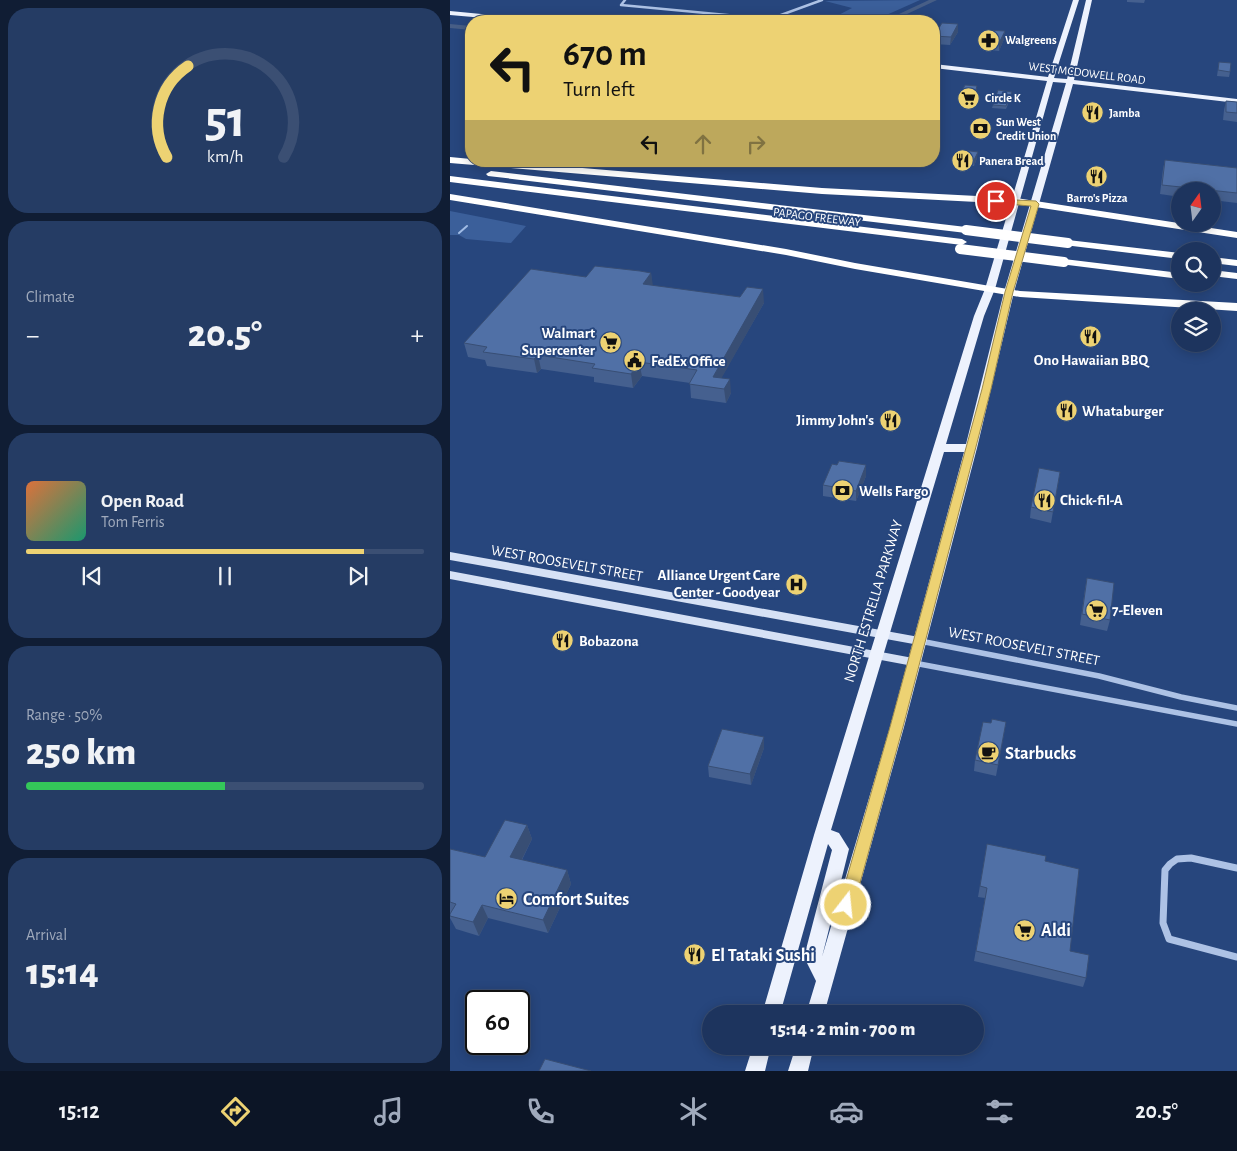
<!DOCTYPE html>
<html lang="en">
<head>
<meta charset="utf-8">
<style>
	:root { --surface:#1d345e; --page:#253c64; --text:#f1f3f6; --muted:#a0aabc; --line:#3b4f73; --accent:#edd273 }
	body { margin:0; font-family:"Alegreya Sans",sans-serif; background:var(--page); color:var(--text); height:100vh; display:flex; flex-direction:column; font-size:19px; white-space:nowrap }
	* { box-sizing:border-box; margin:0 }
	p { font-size:16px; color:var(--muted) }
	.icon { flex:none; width:28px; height:28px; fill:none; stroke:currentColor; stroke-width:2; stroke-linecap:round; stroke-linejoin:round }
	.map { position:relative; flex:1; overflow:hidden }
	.details { display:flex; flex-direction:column; gap:8px; padding:8px; background:#101d34; width:450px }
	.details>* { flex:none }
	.guide { position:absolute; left:15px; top:15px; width:475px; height:152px; border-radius:20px; box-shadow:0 2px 12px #0003,0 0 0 1px var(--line); background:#edd273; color:#111; overflow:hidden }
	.needle { width:32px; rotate:14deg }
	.fabs { position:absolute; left:721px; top:182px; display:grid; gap:10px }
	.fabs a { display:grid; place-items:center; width:50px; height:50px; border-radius:50%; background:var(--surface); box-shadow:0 2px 12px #0003,0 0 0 1px var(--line); font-size:25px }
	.speed { position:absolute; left:15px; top:990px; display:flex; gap:10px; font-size:25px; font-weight:700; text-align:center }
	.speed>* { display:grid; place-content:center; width:65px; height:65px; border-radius:50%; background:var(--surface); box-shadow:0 2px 12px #0003,0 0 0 1px var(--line); line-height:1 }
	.speed .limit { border:2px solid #111; border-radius:8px; background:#fff; color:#111 }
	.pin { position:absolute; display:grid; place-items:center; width:42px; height:42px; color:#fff; margin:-21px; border:2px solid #fff; border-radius:50%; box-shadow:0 1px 5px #0007 }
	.me { position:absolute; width:55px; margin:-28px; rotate:16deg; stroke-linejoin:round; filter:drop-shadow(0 0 4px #0008) }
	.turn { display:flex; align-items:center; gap:18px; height:105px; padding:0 15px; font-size:22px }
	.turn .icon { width:65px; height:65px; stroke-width:2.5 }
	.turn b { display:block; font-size:35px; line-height:42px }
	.lanes { display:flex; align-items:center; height:48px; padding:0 15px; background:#0003; justify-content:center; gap:25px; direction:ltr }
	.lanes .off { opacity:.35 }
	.big { font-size:38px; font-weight:800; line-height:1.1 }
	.details .widget { flex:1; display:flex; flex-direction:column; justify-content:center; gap:8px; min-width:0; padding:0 18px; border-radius:20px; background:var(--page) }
	.details .dial { align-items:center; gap:0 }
	.dial svg { height:130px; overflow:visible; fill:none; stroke:var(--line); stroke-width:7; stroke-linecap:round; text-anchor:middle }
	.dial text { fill:var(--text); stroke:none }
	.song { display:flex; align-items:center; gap:15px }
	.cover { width:60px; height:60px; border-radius:8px; background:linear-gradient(135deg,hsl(20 70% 55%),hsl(160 70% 35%)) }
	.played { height:5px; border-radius:2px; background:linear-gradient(90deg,var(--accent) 85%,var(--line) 85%) }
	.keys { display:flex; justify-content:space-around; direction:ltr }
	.heat { display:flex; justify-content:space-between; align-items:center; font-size:28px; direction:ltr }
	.charge { height:8px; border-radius:4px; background:linear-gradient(90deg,#34c759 50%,var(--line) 0) }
	.trip { position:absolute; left:252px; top:1005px; width:282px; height:50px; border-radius:25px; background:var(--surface); box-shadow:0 2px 12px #0003,0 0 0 1px var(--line); font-weight:800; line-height:50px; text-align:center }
	.dock { display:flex; height:80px; justify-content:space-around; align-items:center; background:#0c1526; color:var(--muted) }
	.dock .icon { width:35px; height:35px }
	.dock .selected { color:var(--accent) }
	.dock b { font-size:22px; color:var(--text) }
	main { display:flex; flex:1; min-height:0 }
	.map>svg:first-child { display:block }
	.green { fill:#3b5f9a }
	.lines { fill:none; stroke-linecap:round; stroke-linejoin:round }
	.stream { stroke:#a1bce5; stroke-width:2 }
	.canal { fill:#475e86; fill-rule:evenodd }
	.street-far2 { stroke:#adc2e5; stroke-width:2.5 }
	.street-far1 { stroke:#adc2e5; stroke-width:5.5 }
	.street { stroke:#adc2e5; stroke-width:7 }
	.secondary { fill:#d6e1f5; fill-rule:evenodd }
	.primary { fill:#edf2fd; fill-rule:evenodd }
	.highway { fill:#fff; fill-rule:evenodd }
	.highway-bridge { stroke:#fff; stroke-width:10 }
	.wall { fill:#45608f }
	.shaded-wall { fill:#384e74 }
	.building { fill:#5070a6; stroke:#384e74 }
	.route { fill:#edd273; stroke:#9a884b }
	.labels { text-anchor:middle; stroke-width:4; stroke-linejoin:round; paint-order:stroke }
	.far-poi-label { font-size:12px; font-weight:bold; fill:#fff; stroke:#27467d; text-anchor:start }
	.far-street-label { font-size:12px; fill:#fff; stroke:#27467d }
	.poi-label { font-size:15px; font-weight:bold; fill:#fff; stroke:#27467d; text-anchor:start }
	.street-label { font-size:15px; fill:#fff; stroke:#27467d }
	.near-poi-label { font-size:18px; font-weight:bold; fill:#fff; stroke:#27467d; text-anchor:start }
</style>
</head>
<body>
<main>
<section class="details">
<div class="widget dial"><svg viewBox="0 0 100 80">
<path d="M14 69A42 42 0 1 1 86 69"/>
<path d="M14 69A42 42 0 0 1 27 13" stroke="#edd273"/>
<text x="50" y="56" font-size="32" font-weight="700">51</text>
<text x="50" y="72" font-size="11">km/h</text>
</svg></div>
<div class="widget"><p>Climate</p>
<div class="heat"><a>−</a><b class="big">20.5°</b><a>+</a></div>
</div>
<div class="widget">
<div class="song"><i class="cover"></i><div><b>Open Road</b><p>Tom Ferris</p></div></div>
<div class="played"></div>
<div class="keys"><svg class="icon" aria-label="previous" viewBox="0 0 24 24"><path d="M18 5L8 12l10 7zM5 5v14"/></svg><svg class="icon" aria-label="pause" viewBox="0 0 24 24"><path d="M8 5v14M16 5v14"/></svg><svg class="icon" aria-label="next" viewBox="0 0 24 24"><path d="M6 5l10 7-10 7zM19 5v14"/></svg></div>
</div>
<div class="widget"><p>Range · 50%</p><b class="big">250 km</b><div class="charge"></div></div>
<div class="widget"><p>Arrival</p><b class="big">15:14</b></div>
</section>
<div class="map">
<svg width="787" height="1071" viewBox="0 0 787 1071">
	<rect width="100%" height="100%" fill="#27467d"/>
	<path class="green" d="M 470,0 L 423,21 L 377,21 L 402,8 L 375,1 Z
		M 0,211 L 76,226 L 61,243 L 16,239 L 9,235 L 0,235 Z"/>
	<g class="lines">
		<path class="stream" d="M 9,233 L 17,226"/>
		<path class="canal" d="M 479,0 L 487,0 L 442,21 L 434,21 Z
			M 0,24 L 21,26 L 21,30 L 0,28 Z"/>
		<path class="street-far2" d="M 175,0 L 171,5 L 320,19 L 372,0"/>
		<path class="street-far1" d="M 470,641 L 649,676 L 731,697 L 787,708
			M 464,663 L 787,724"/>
		<path class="street" d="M 787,868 L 741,858 L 727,859 L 720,864 L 715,870 L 713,923 L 719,939 L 787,957"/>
		<path class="secondary" d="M 0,552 L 469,637 L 473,638 L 475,641 L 473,644 L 469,645 L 0,560 Z
			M 0,571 L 463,658 L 467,659 L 469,662 L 467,665 L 463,666 L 0,579 Z"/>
		<path class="primary" d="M 623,0 L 629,0 L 604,78 L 617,79 L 636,0 L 642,0 L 624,80 L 787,99 L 787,103 L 623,84 L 564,292 L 527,448 L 454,727 L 374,1014 L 356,1014 L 366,981 L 354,957 L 382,850 L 378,844 L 330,1014 L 312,1014 L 364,835 L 524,316 L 535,289 L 597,81 L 484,68 L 484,64 L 598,77 ZM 603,82 L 616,83 L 554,292 L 516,444 L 496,444 L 534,316 L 545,289 ZM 494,452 L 514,452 L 440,727 L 372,957 L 399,849 L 389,833 L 381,830 Z
			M 0,11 L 85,19 L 88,21 L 68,21 L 0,15 Z
			M 303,1046 L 321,1046 L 315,1071 L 295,1071 Z
			M 346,1046 L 364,1046 L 358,1071 L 338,1071 Z"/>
		<path class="highway" d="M 0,157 L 21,159 L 21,161 L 50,161 L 372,188 L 566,198 L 787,232 L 787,238 L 566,204 L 372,194 L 0,163 Z
			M 41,171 L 516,227 L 521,230 L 516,233 L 38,176 L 36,174 Z
			M 0,176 L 512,239 L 517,242 L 512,245 L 0,182 Z
			M 0,194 L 336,249 L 405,263 L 570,291 L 787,303 L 787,311 L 570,297 L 405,269 L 336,255 L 0,200 Z
			M 618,240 L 730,253 L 730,259 L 614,245 L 613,243 L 614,241 Z
			M 762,257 L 787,260 L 787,266 L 762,263 Z
			M 614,259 L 730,273 L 730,279 L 610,264 L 608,262 Z
			M 762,270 L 787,273 L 787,279 L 762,276 Z"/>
		<path class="highway-bridge" d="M 516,230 L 618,243
			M 510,249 L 614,262"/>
	</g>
	<path class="wall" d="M 677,0 L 695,0 L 694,3 L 677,2 Z
		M 508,24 L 508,32 L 500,45 L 484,44 L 484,36 Z
		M 555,31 L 554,39 L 549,51 L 530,49 L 530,40 Z
		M 769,62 L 780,72 L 779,77 L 767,76 Z
		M 527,92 L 522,104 L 509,103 L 509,97 Z
		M 562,95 L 556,109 L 542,108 L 543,105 Z
		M 776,101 L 787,102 L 787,122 L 773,120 L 774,110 Z
		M 527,158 L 524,166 L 509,165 L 509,159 Z
		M 715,160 L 787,168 L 787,203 L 762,200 L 762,191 L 730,191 L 730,197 L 710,194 L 713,169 Z
		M 201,273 L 202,286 L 314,303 L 271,378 L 281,393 L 276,403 L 241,398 L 240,383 L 192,376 L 183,388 L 144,382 L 144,377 L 91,369 L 87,373 L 37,366 L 35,360 L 18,357 L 14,343 L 136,277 Z
		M 387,465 L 416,465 L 416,476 L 406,501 L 373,496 L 373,485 Z
		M 610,472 L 601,523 L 580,518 L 581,507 Z
		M 637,578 L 660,620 L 657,631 L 630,625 L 635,589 Z
		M 556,722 L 546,776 L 524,771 L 525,760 L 541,723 Z
		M 314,737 L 314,748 L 301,785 L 259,777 L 258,766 Z
		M 77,825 L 82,839 L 72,860 L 117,870 L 121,884 L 98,933 L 38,918 L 29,936 L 6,929 L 0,918 L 0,849 L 35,857 Z
		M 537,844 L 595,861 L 620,951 L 636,978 L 633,987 L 524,961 L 535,898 L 528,897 Z"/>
	<path class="shaded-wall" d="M 508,24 L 508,32 L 500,45 L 501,37 Z
		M 555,31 L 554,39 L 549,51 L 549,43 Z
		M 527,86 L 527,92 L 522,104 L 523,99 Z
		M 528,152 L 527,158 L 524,166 L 524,160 Z
		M 201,273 L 203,286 L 193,284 Z
		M 313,289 L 314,303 L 266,388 L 263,377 Z
		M 88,355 L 91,369 L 87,373 L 84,359 Z
		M 189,362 L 192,376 L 183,388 L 181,374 Z
		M 280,379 L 281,393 L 276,403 L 274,389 Z
		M 416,465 L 416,476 L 406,501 L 406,491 Z
		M 314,737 L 314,748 L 301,785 L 300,774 Z
		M 77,825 L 82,839 L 66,871 L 60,857 Z
		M 117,870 L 121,884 L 98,933 L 93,920 Z
		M 32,905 L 38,918 L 29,936 L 23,922 Z"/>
	<path class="building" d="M 492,23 L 508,24 L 501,37 L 484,36 Z
		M 535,30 L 555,31 L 549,43 L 530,40 Z
		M 769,62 L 781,63 L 780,72 L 768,70 Z
		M 515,85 L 527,86 L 523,99 L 509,97 Z
		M 548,90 L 562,92 L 556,106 L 543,105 Z
		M 776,101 L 787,102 L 787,113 L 776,112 Z
		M 512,150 L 528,152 L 524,160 L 509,159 Z
		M 715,160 L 787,168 L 787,193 L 712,185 Z
		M 145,266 L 190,271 L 201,273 L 193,284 L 290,297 L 297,287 L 313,289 L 263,377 L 280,379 L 274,389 L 239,384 L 247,370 L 189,362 L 181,374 L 142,368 L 145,364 L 88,355 L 84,359 L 33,352 L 37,347 L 14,343 L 81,269 L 136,277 Z
		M 389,461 L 416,465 L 406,491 L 373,485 L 382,464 L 387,465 Z
		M 589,468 L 610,472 L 603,512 L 581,507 Z
		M 637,578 L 664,583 L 660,620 L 632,614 Z
		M 542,719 L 556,722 L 548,765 L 525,760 L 533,722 L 541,723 Z
		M 272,729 L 314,737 L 300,774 L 258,766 Z
		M 55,820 L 77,825 L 60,857 L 117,870 L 93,920 L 32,905 L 23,922 L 0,916 L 0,914 L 6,904 L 0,902 L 0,849 L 35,857 Z
		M 537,844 L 596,856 L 595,861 L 629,869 L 620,951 L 639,955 L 636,978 L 526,951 L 537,888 L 530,886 Z
		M 95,1059 L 141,1071 L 89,1071 Z"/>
	<path class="route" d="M 546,199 L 586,201 L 589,204 L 563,292 L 541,389 L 453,727 L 404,905 L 402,910 L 396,912 L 391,910 L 389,905 L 440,727 L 532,389 L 555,292 L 581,206 L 544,203 L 544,200 Z"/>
	<defs>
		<symbol id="pharmacy-disc" viewBox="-11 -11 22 22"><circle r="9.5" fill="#edd273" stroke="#27467d"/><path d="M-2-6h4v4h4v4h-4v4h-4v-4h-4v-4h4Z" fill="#111"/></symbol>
		<symbol id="supermarket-disc" viewBox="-11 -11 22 22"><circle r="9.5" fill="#edd273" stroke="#27467d"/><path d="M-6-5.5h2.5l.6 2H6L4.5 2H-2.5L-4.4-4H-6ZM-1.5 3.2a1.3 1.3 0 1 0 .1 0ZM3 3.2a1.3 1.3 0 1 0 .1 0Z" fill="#111"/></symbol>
		<symbol id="restaurant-disc" viewBox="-11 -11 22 22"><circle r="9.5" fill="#edd273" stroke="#27467d"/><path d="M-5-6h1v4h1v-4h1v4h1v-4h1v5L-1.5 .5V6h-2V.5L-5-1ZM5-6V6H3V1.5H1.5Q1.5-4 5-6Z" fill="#111"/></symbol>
		<symbol id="bank-disc" viewBox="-11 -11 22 22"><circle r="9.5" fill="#edd273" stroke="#27467d"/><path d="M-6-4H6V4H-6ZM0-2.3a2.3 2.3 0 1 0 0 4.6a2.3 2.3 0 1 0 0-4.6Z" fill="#111"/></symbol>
		<symbol id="civic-disc" viewBox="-11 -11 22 22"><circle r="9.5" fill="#edd273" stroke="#27467d"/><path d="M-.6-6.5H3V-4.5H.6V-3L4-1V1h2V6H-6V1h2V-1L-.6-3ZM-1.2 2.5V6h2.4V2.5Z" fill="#111"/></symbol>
		<symbol id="hospital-disc" viewBox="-11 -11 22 22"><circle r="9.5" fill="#edd273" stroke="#27467d"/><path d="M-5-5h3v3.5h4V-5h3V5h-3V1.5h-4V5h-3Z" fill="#111"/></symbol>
		<symbol id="cafe-disc" viewBox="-11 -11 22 22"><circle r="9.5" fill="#edd273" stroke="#27467d"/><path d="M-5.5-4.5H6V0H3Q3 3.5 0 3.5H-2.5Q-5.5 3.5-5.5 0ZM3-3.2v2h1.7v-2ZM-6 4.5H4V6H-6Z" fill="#111"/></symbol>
		<symbol id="hotel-disc" viewBox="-11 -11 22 22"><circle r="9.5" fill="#edd273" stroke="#27467d"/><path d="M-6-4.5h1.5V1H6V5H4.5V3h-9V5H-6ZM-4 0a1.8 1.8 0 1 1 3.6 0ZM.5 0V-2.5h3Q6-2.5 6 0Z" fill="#111"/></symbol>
	</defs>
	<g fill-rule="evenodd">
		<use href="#pharmacy-disc" x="526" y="28" width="25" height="25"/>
		<use href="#supermarket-disc" x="506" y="86" width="25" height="25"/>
		<use href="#restaurant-disc" x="630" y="100" width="25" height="25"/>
		<use href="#bank-disc" x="518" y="116" width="25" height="25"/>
		<use href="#restaurant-disc" x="500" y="148" width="25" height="25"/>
		<use href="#restaurant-disc" x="634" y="164" width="25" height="25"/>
		<use href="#restaurant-disc" x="628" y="324" width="25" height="25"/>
		<use href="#supermarket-disc" x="148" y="330" width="25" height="25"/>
		<use href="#civic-disc" x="172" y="348" width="25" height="25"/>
		<use href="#restaurant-disc" x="604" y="398" width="25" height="25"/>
		<use href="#restaurant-disc" x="428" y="408" width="25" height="25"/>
		<use href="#bank-disc" x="380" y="478" width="25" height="25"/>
		<use href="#restaurant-disc" x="582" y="488" width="25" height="25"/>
		<use href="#hospital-disc" x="334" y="572" width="25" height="25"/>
		<use href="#supermarket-disc" x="634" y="598" width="25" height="25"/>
		<use href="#restaurant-disc" x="100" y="628" width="25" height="25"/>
		<use href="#cafe-disc" x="526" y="740" width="25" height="25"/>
		<use href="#hotel-disc" x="44" y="886" width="25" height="25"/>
		<use href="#supermarket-disc" x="562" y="918" width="25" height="25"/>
		<use href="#restaurant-disc" x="232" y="942" width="25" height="25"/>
	</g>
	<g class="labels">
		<g class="far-poi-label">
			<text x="555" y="44">Walgreens</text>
			<text x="535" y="102">Circle K</text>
			<text x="659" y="117">Jamba</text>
			<text x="546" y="126">Sun West<tspan x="546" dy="14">Credit Union</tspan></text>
			<text x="529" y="165">Panera Bread</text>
			<text x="647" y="202" text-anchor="middle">Barro's Pizza</text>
		</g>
		<g class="far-street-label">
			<text transform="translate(637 73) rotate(7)" y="4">WEST MCDOWELL ROAD</text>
			<text transform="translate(367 217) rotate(7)" y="4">PAPAGO FREEWAY</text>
		</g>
		<g class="poi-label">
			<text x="145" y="338" text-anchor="end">Walmart<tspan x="145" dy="17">Supercenter</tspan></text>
			<text x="641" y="365" text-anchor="middle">Ono Hawaiian BBQ</text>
			<text x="201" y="366">FedEx Office</text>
			<text x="632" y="416">Whataburger</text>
			<text x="424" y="425" text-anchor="end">Jimmy John's</text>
			<text x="409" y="496">Wells Fargo</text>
			<text x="610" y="505">Chick-fil-A</text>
			<text x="330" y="580" text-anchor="end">Alliance Urgent Care<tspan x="330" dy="17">Center - Goodyear</tspan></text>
			<text x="662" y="615">7-Eleven</text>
			<text x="129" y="646">Bobazona</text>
		</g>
		<g class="street-label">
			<text transform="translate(117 563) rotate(10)" y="5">WEST ROOSEVELT STREET</text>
			<text transform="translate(423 601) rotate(-73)" y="5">NORTH ESTRELLA PARKWAY</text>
			<text transform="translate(574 646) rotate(11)" y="5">WEST ROOSEVELT STREET</text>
		</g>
		<g class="near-poi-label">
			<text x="555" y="759">Starbucks</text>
			<text x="73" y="905">Comfort Suites</text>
			<text x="591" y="936">Aldi</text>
			<text x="261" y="961">El Tataki Sushi</text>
		</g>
	</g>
</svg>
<div class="fabs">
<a><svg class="needle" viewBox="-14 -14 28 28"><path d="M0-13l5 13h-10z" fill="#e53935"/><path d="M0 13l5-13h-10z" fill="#a0aabc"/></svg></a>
<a><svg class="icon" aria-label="search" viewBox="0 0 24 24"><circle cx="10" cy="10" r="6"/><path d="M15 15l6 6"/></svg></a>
<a><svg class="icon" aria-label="layers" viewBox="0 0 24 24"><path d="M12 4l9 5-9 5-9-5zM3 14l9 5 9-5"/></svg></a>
</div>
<div class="speed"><div class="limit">60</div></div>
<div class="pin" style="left:546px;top:201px;background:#d93025"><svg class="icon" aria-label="arrive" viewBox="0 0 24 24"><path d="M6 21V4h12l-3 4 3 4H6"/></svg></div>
<svg class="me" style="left:396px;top:905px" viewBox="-20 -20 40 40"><circle r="17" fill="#edd273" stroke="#fff" stroke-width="3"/><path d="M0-11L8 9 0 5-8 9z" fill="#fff"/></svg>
<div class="trip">15:14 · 2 min · 700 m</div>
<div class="guide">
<div class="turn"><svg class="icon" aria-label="left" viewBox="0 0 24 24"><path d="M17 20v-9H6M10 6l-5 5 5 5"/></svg><div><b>670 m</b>Turn left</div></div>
<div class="lanes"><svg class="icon" aria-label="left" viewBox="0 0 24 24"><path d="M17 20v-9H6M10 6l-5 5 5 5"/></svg><svg class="icon off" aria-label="ahead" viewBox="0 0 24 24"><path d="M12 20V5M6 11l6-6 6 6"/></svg><svg class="icon off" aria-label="right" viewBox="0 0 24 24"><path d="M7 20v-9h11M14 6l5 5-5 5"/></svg></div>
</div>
</div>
</main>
<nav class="dock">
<b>15:12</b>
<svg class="icon selected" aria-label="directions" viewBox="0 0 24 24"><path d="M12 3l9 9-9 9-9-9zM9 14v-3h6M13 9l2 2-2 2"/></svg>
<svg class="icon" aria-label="music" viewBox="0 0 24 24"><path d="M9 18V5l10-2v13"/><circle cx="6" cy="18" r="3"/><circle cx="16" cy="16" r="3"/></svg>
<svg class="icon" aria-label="phone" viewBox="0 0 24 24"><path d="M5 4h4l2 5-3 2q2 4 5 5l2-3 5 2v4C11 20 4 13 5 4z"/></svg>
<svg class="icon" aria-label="climate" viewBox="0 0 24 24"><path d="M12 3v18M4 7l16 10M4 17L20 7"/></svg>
<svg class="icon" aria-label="car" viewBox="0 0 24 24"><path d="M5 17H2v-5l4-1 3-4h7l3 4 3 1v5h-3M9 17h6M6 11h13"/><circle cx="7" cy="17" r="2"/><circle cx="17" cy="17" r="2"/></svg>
<svg class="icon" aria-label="filters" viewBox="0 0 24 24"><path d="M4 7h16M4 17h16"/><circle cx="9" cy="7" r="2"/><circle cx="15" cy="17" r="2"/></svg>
<b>20.5°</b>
</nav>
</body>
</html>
